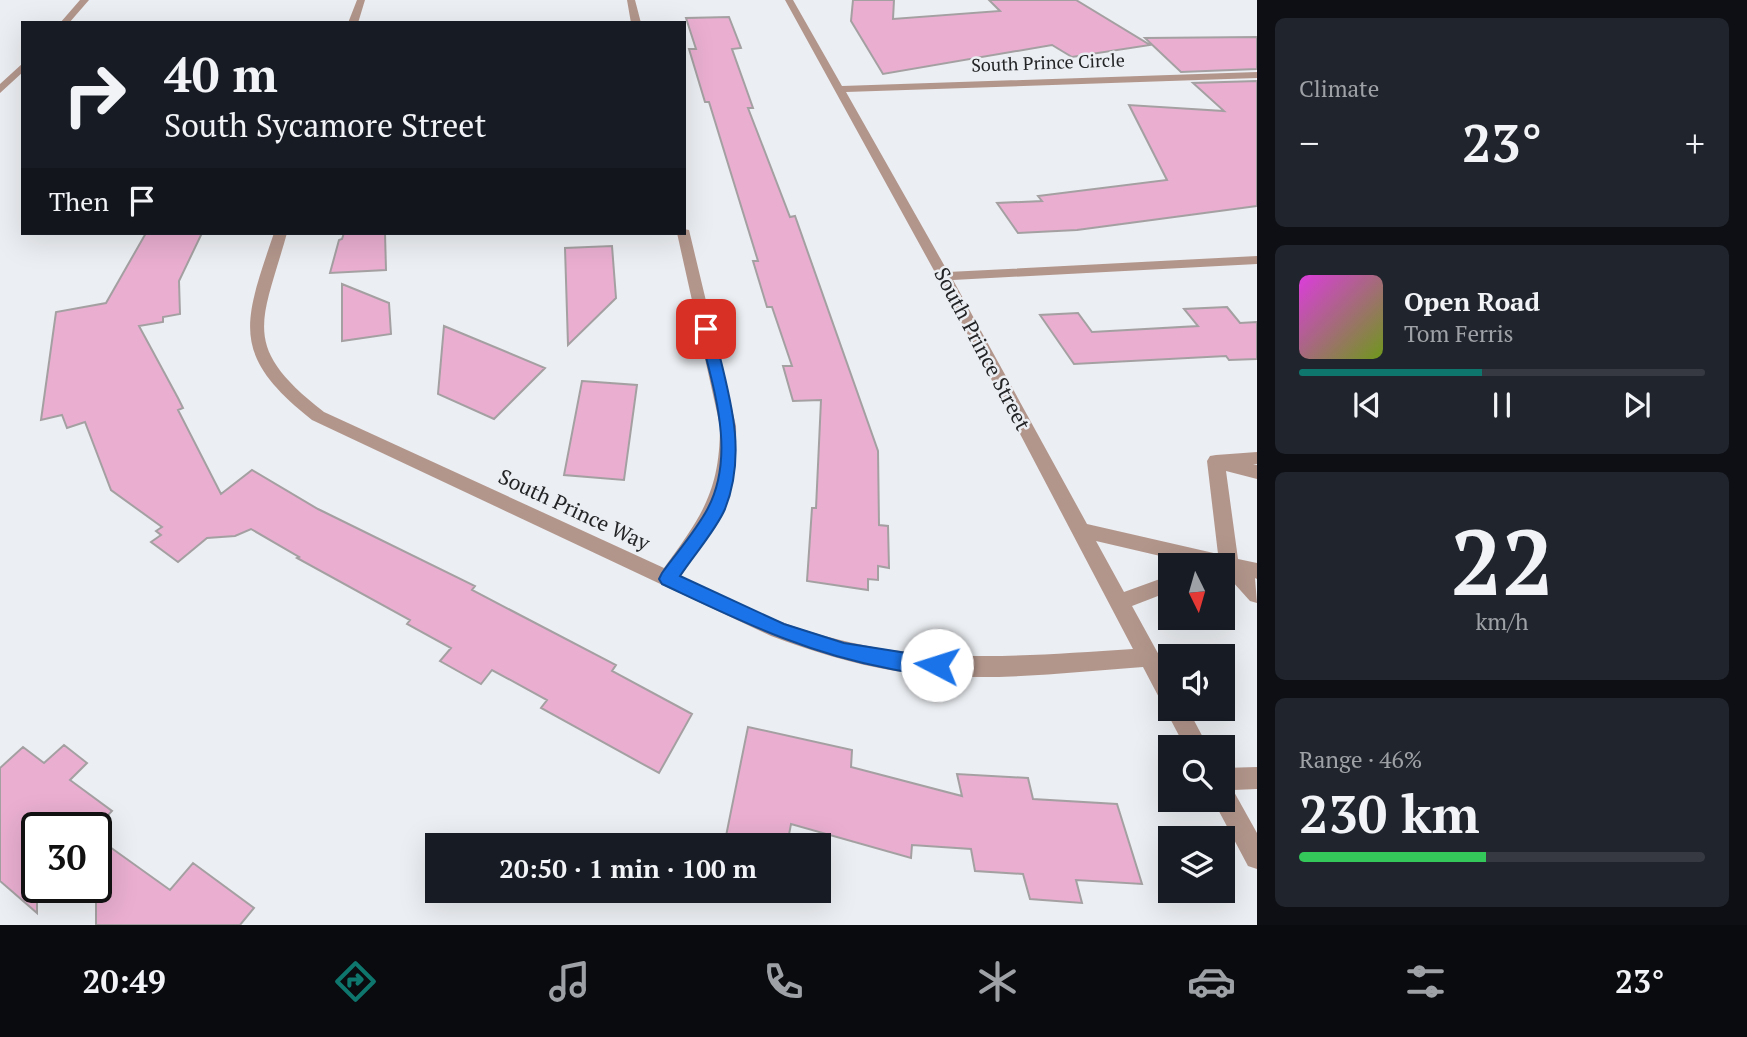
<!DOCTYPE html>
<html lang="en">
<head>
<meta charset="utf-8">
<style>
	:root { --surface:#171b24; --page:#20242c; --text:#f1f3f6; --muted:#9ea1a6; --line:#363941; --accent:#0f766e }
	body { margin:0; font-family:"PT Serif",serif; background:var(--page); color:var(--text); height:100vh; display:flex; flex-direction:column; font-size:26px; white-space:nowrap }
	* { box-sizing:border-box; margin:0 }
	p { font-size:23px; color:var(--muted) }
	.icon { flex:none; width:38px; height:38px; fill:none; stroke:currentColor; stroke-width:2; stroke-linecap:round; stroke-linejoin:round }
	.map { position:relative; flex:1; overflow:hidden }
	.details { display:flex; flex-direction:column; gap:18px; padding:18px; background:#0d0f14; width:490px }
	.details>* { flex:none }
	.top-card { position:absolute; left:21px; top:21px; width:665px; height:214px; border-radius:0px; box-shadow:0 7px 28px #0002; background:#171b24; color:var(--text); overflow:hidden }
	.needle { width:46px; rotate:175deg }
	.tools { position:absolute; left:1158px; top:553px; display:grid; gap:14px }
	.tools a { display:grid; place-items:center; width:77px; height:77px; border-radius:0px; background:var(--surface); box-shadow:0 7px 28px #0002; font-size:35px }
	.speed { position:absolute; left:21px; top:812px; display:flex; gap:14px; font-size:35px; font-weight:700; text-align:center }
	.speed>* { display:grid; place-content:center; width:91px; height:91px; border-radius:50%; background:var(--surface); box-shadow:0 7px 28px #0002; line-height:1 }
	.speed .limit { border:4px solid #111; border-radius:10px; background:#fff; color:#111 }
	.pin { position:absolute; display:grid; place-items:center; width:60px; height:60px; color:#fff; margin:-30px; border-radius:14px; box-shadow:0 4px 10px #0006 }
	.me { position:absolute; width:77px; margin:-38px; rotate:275deg; stroke-linejoin:round; filter:drop-shadow(0 0 5px #0008) }
	.turn { display:flex; align-items:center; gap:24px; height:147px; padding:0 28px; font-size:32px }
	.turn .icon { width:91px; height:91px; stroke-width:2.5 }
	.turn b { display:block; font-size:49px; line-height:60px }
	.then { display:flex; align-items:center; height:66px; padding:0 28px; background:#0003; gap:14px; font-size:26px }
	.big { font-size:52px; font-weight:700; line-height:1.1 }
	.details .widget { flex:1; display:flex; flex-direction:column; justify-content:center; gap:10px; min-width:0; padding:0 24px; border-radius:10px; background:var(--page) }
	.details .dial { align-items:center; gap:0 }
	.dial b { font-size:91px; line-height:1 }
	.song { display:flex; align-items:center; gap:21px }
	.cover { width:84px; height:84px; border-radius:10px; background:linear-gradient(135deg,hsl(300 70% 55%),hsl(80 70% 35%)) }
	.played { height:7px; border-radius:4px; background:linear-gradient(90deg,var(--accent) 45%,var(--line) 45%) }
	.keys { display:flex; justify-content:space-around; direction:ltr }
	.heat { display:flex; justify-content:space-between; align-items:center; font-size:38px; direction:ltr }
	.charge { height:10px; border-radius:5px; background:linear-gradient(90deg,#34c759 46%,var(--line) 0) }
	.trip { position:absolute; left:425px; top:833px; width:406px; height:70px; border-radius:0px; background:var(--surface); box-shadow:0 7px 28px #0002; font-weight:700; line-height:70px; text-align:center }
	.tab-bar { display:flex; height:112px; justify-content:space-around; align-items:center; background:#090b0e; color:var(--muted) }
	.tab-bar .icon { width:49px; height:49px }
	.tab-bar .current { color:var(--accent) }
	.tab-bar b { font-size:32px; color:var(--text) }
	main { display:flex; flex:1; min-height:0 }
	.map>svg:first-child { display:block }
	.building { fill:#e9aed0; stroke:#a4a0a2; stroke-width:2 }
	.lines { fill:none; stroke-linecap:round; stroke-linejoin:round }
	.minor { fill:#b2968c; fill-rule:evenodd }
	.route { fill:#1a73e8; stroke:#114b97; stroke-width:2 }
	.labels { text-anchor:middle; stroke-width:5; stroke-linejoin:round; paint-order:stroke }
	.far-street-label { font-size:18px; fill:#232426; stroke:#ebeef2 }
	.street-label { font-size:21px; fill:#232426; stroke:#ebeef2 }
</style>
</head>
<body>
<main>
<div class="map">
<svg width="1257" height="925" viewBox="0 0 1257 925">
	<rect width="100%" height="100%" fill="#ebeef2"/>
	<path class="building" d="M 853,0 L 894,0 L 893,19 L 1000,11 L 989,0 L 1076,0 L 1150,45 L 1072,57 L 1052,45 L 883,74 L 851,21 Z
		M 729,17 L 741,48 L 732,49 L 753,108 L 748,108 L 790,217 L 795,216 L 878,451 L 879,525 L 888,526 L 889,568 L 878,566 L 878,580 L 868,579 L 868,590 L 807,581 L 812,508 L 816,508 L 821,400 L 793,401 L 783,366 L 792,366 L 772,307 L 767,307 L 753,261 L 758,261 L 709,102 L 705,102 L 689,49 L 696,49 L 686,18 Z
		M 1257,37 L 1257,69 L 1181,72 L 1145,38 Z
		M 1257,81 L 1257,206 L 1077,230 L 1018,233 L 997,203 L 1042,201 L 1038,196 L 1167,180 L 1129,105 L 1224,111 L 1193,83 Z
		M 146,233 L 202,233 L 179,281 L 180,314 L 163,317 L 163,322 L 139,326 L 178,398 L 183,408 L 178,410 L 221,494 L 252,470 L 318,509 L 475,586 L 472,590 L 616,665 L 612,671 L 692,714 L 659,773 L 541,708 L 547,700 L 492,670 L 481,684 L 440,661 L 451,648 L 407,624 L 410,620 L 297,558 L 299,557 L 251,529 L 235,536 L 207,538 L 178,562 L 151,542 L 161,535 L 156,531 L 162,527 L 111,490 L 85,422 L 67,428 L 62,415 L 41,420 L 56,312 L 106,303 Z
		M 344,233 L 385,233 L 386,270 L 330,273 L 339,240 L 342,239 Z
		M 612,246 L 616,298 L 568,345 L 565,248 Z
		M 342,284 L 389,303 L 391,334 L 342,341 Z
		M 1227,307 L 1240,323 L 1257,322 L 1257,359 L 1229,360 L 1226,356 L 1074,364 L 1040,315 L 1078,313 L 1092,332 L 1198,326 L 1184,309 Z
		M 444,326 L 545,368 L 494,419 L 438,394 Z
		M 582,381 L 637,385 L 624,480 L 564,475 Z
		M 748,727 L 852,750 L 851,767 L 962,796 L 957,774 L 1028,778 L 1033,799 L 1117,804 L 1142,884 L 1076,880 L 1082,903 L 1030,899 L 1023,874 L 975,871 L 971,849 L 912,845 L 911,858 L 791,824 L 787,845 L 757,845 L 726,836 Z
		M 64,745 L 87,763 L 70,780 L 112,811 L 96,828 L 37,828 L 37,913 L 0,881 L 0,768 L 23,747 L 44,763 Z
		M 96,837 L 170,890 L 193,863 L 254,908 L 240,925 L 96,925 Z"/>
	<g class="lines">
		<path class="minor" d="M 80,0 L 89,0 L 69,23 L 60,23 Z
			M 357,0 L 365,0 L 358,23 L 348,23 Z
			M 627,0 L 635,0 L 641,23 L 631,23 Z
			M 785,0 L 793,0 L 842,86 L 1257,72 L 1257,78 L 846,92 L 948,272 L 1257,256 L 1257,264 L 953,280 L 1087,524 L 1218,554 L 1207,461 L 1210,456 L 1216,455 L 1257,452 L 1257,464 L 1253,465 L 1257,465 L 1257,479 L 1226,471 L 1238,559 L 1257,563 L 1257,579 L 1255,578 L 1257,603 L 1250,601 L 1223,571 L 1223,565 L 1199,565 L 1096,541 L 1124,592 L 1171,575 L 1171,591 L 1132,606 L 1171,677 L 1171,709 L 1188,709 L 1208,747 L 1185,747 L 1143,667 C 1061,673 977,684 895,671 C 853,664 811,651 771,636 L 312,420 C 230,355 243,324 274,233 L 287,233 C 262,323 239,346 324,412 L 664,568 C 701,517 720,492 720,426 L 677,233 L 684,233 L 684,229 L 689,230 L 736,426 C 738,493 717,522 681,576 C 716,592 751,611 787,624 C 907,667 1009,657 1133,649 L 937,276 Z
			M 23,63 L 23,72 L 0,93 L 0,84 Z
			M 1257,767 L 1257,789 L 1233,790 L 1257,833 L 1257,869 L 1248,866 L 1213,800 L 1223,800 L 1223,768 Z"/>
	</g>
	<path class="route" d="M 706,325 L 713,329 C 727,389 749,448 725,509 C 716,530 693,556 680,576 L 784,624 L 844,643 L 944,659 L 947,665 L 944,671 C 928,677 908,672 891,669 C 804,653 741,621 662,584 L 659,579 L 662,573 C 677,552 696,531 708,508 C 737,452 712,385 699,329 Z"/>
	<g class="labels">
		<g class="far-street-label">
			<text transform="translate(1048 63) rotate(-2)" y="6">South Prince Circle</text>
		</g>
		<g class="street-label">
			<text transform="translate(982 349) rotate(62)" y="7">South Prince Street</text>
			<text transform="translate(574 510) rotate(25)" y="7">South Prince Way</text>
		</g>
	</g>
</svg>
<div class="tools">
<a><svg class="needle" viewBox="-14 -14 28 28"><path d="M0-13l5 13h-10z" fill="#e53935"/><path d="M0 13l5-13h-10z" fill="#9ea1a6"/></svg></a>
<a><svg class="icon" aria-label="sound" viewBox="0 0 24 24"><path d="M4 9h4l5-4v14l-5-4H4zM17 9q2 3 0 6"/></svg></a>
<a><svg class="icon" aria-label="search" viewBox="0 0 24 24"><circle cx="10" cy="10" r="6"/><path d="M15 15l6 6"/></svg></a>
<a><svg class="icon" aria-label="layers" viewBox="0 0 24 24"><path d="M12 4l9 5-9 5-9-5zM3 14l9 5 9-5"/></svg></a>
</div>
<div class="speed"><div class="limit">30</div></div>
<div class="pin" style="left:706px;top:329px;background:#d93025"><svg class="icon" aria-label="arrive" viewBox="0 0 24 24"><path d="M6 21V4h12l-3 4 3 4H6"/></svg></div>
<svg class="me" style="left:937px;top:665px" viewBox="-20 -20 40 40"><circle r="19" fill="#fff"/><path d="M0-13L10 11 0 6-10 11z" fill="#1a73e8"/></svg>
<div class="trip">20:50 · 1 min · 100 m</div>
<div class="top-card">
<div class="turn"><svg class="icon" aria-label="right" viewBox="0 0 24 24"><path d="M7 20v-9h11M14 6l5 5-5 5"/></svg><div><b>40 m</b>South Sycamore Street</div></div>
<div class="then">Then<svg class="icon" aria-label="arrive" viewBox="0 0 24 24"><path d="M6 21V4h12l-3 4 3 4H6"/></svg></div>
</div>
</div>
<section class="details">
<div class="widget"><p>Climate</p>
<div class="heat"><a>−</a><b class="big">23°</b><a>+</a></div>
</div>
<div class="widget">
<div class="song"><i class="cover"></i><div><b>Open Road</b><p>Tom Ferris</p></div></div>
<div class="played"></div>
<div class="keys"><svg class="icon" aria-label="previous" viewBox="0 0 24 24"><path d="M18 5L8 12l10 7zM5 5v14"/></svg><svg class="icon" aria-label="pause" viewBox="0 0 24 24"><path d="M8 5v14M16 5v14"/></svg><svg class="icon" aria-label="next" viewBox="0 0 24 24"><path d="M6 5l10 7-10 7zM19 5v14"/></svg></div>
</div>
<div class="widget dial"><b>22</b><p>km/h</p></div>
<div class="widget"><p>Range · 46%</p><b class="big">230 km</b><div class="charge"></div></div>
</section>
</main>
<nav class="tab-bar">
<b>20:49</b>
<svg class="icon current" aria-label="directions" viewBox="0 0 24 24"><path d="M12 3l9 9-9 9-9-9zM9 14v-3h6M13 9l2 2-2 2"/></svg>
<svg class="icon" aria-label="music" viewBox="0 0 24 24"><path d="M9 18V5l10-2v13"/><circle cx="6" cy="18" r="3"/><circle cx="16" cy="16" r="3"/></svg>
<svg class="icon" aria-label="phone" viewBox="0 0 24 24"><path d="M5 4h4l2 5-3 2q2 4 5 5l2-3 5 2v4C11 20 4 13 5 4z"/></svg>
<svg class="icon" aria-label="climate" viewBox="0 0 24 24"><path d="M12 3v18M4 7l16 10M4 17L20 7"/></svg>
<svg class="icon" aria-label="car" viewBox="0 0 24 24"><path d="M5 17H2v-5l4-1 3-4h7l3 4 3 1v5h-3M9 17h6M6 11h13"/><circle cx="7" cy="17" r="2"/><circle cx="17" cy="17" r="2"/></svg>
<svg class="icon" aria-label="filters" viewBox="0 0 24 24"><path d="M4 7h16M4 17h16"/><circle cx="9" cy="7" r="2"/><circle cx="15" cy="17" r="2"/></svg>
<b>23°</b>
</nav>
</body>
</html>
